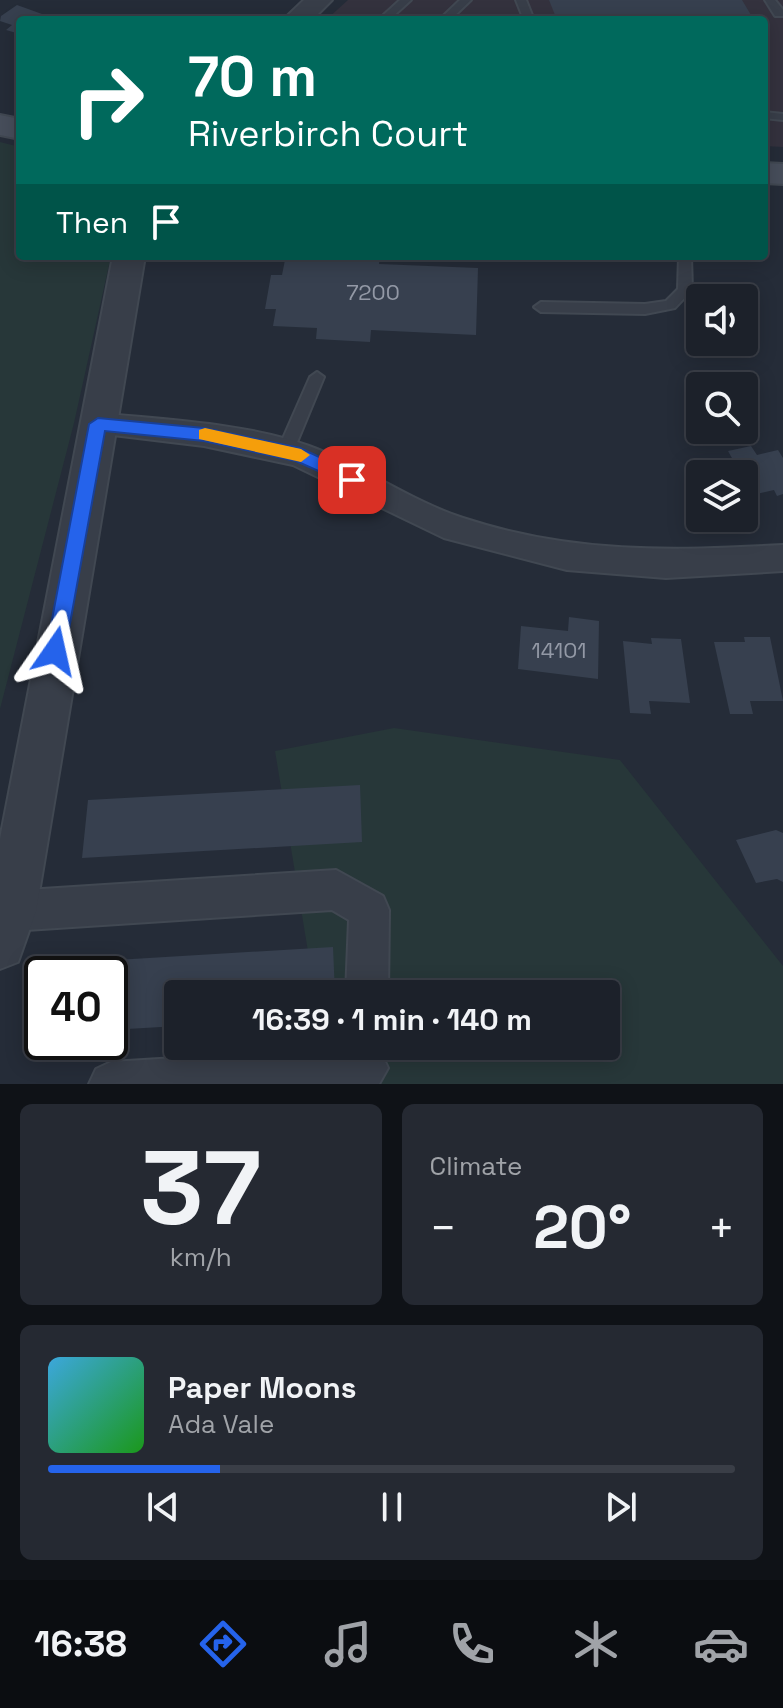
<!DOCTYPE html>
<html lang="en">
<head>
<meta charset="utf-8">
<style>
	:root { --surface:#1c212a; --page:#252932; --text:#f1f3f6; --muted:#a0a3a8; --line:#3a3e47; --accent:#2563eb }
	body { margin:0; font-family:"Space Grotesk",sans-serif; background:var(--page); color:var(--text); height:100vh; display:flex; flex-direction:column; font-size:30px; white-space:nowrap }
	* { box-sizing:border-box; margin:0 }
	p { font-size:26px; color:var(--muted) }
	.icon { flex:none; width:44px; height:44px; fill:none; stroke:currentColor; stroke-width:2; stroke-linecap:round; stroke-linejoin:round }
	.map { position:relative; height:1084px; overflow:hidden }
	.details { display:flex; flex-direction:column; gap:20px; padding:20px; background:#0f1217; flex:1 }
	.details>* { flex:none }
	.guide { position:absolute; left:16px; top:16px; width:752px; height:244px; border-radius:8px; box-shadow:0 4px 20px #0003,0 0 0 2px var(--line); background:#00695c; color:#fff; overflow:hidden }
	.buttons { position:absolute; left:686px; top:284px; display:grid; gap:16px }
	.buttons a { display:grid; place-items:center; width:72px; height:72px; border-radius:8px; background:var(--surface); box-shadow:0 4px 20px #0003,0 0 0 2px var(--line); font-size:40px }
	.speed { position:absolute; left:24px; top:956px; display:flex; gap:16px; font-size:40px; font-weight:700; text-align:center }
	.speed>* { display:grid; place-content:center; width:104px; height:104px; border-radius:50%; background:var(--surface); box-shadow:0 4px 20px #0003,0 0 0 2px var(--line); line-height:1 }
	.speed .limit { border:4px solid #111; border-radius:12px; background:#fff; color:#111 }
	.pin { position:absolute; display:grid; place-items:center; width:68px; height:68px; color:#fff; margin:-34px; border-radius:16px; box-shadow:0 4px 12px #0006 }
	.me { position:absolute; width:88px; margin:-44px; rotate:11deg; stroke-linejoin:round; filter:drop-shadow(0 0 6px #0008) }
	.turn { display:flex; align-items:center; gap:28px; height:168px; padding:0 40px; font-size:36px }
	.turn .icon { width:104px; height:104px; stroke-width:2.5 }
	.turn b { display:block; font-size:56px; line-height:68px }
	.then { display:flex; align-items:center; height:76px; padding:0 40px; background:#0003; gap:16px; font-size:30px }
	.big { font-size:60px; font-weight:800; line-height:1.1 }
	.details .widget { flex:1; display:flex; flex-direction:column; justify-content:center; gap:12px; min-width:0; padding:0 28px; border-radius:12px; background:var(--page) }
	.details .dial { align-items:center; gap:0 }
	.dial b { font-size:104px; line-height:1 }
	.song { display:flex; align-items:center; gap:24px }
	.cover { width:96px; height:96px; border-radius:12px; background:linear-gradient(135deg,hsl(200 70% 55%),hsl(120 70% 35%)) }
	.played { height:8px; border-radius:4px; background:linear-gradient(90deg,var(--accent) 25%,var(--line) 25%) }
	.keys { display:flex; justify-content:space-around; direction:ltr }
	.heat { display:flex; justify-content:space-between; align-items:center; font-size:44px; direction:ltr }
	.details .tiles { flex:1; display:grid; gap:20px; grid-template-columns:1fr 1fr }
	.widget:last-child { grid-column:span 2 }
	.trip { position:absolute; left:164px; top:980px; width:456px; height:80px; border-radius:8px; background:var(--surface); box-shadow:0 4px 20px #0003,0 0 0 2px var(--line); font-weight:800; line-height:80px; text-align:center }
	.tabs { display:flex; height:128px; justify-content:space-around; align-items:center; background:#0b0d11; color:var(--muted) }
	.tabs .icon { width:56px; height:56px }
	.tabs .current { color:var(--accent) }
	.tabs b { font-size:36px; color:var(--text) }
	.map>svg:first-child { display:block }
	.medical { fill:#34323e }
	.green { fill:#273739 }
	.building { fill:#37404f }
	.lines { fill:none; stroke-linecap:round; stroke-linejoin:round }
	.service-casing { stroke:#414852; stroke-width:4 }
	.minor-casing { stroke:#414852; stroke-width:4 }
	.tertiary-casing { stroke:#414852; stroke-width:4 }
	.secondary-casing { stroke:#414852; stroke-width:4 }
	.service { fill:#383e49; fill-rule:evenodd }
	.minor { fill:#383e49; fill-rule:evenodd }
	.tertiary { fill:#383e49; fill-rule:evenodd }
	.secondary { fill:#474e5b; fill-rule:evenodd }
	.route { fill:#2563eb; stroke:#184099; stroke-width:2 }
	.slow { fill:#f59e0b }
	.labels { text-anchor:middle; stroke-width:8; stroke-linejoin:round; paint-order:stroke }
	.number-label { font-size:22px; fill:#9399a6 }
</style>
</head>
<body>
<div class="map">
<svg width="783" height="1084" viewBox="0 0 783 1084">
	<rect width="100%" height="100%" fill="#252c38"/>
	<path class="medical" d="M 348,0 L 783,0 L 783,147 L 764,146 L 764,20 L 326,20 Z"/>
	<path class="green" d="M 0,142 L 20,147 L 20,256 L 111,256 L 74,423 L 0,709 Z
		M 394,728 L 620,760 L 783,966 L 783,1084 L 330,1084 L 324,1046 L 606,1046 L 606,994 L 315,994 L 275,751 Z"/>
	<path class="building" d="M 549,0 L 742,0 L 754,20 L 557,20 Z
		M 17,5 L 42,14 L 60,16 L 56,20 L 20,20 L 20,34 L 6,30 L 12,25 L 0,21 L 1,16 Z
		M 329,256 L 380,256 L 379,264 L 478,268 L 476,335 L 371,330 L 370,342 L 316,339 L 317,328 L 273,326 L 276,309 L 265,309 L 271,275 L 282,275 L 285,260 L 328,262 Z
		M 751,446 L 757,455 L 778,450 L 783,458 L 783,494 L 777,496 L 774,490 L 744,497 L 744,474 L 720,474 L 714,464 L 733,460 L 728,451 Z
		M 569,617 L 599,621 L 598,679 L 518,669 L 521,626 L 568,631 Z
		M 744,637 L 770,637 L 783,701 L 750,701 L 753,714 L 730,714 L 714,642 L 745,642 Z
		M 651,638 L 681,639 L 690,703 L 649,701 L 651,714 L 630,713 L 623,641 L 652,644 Z
		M 360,785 L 362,842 L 82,858 L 88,800 Z
		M 776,830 L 783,833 L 783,882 L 777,879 L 756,883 L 736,840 Z
		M 333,947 L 335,994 L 178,994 L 178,1026 L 110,1030 L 110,974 L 82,974 L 83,962 Z"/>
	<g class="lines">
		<defs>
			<path id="service" d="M 400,0 L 411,0 L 389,20 L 378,20 Z
				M 460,0 L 471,0 L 450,20 L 439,20 Z
				M 516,0 L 526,0 L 534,20 L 524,20 Z
				M 765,0 L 775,0 L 783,10 L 783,16 L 775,16 Z
				M 764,112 L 783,114 L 783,120 L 764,118 Z
				M 679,256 L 691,256 L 692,290 L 675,308 L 645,314 L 541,312 L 534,307 L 541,302 L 645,304 L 666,301 L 678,289 Z
				M 317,372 L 324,377 L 293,452 L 285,458 L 280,456 L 277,452 L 310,377 Z"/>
			<path id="minor" d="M 98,413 C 165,420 245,423 309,446 C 362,465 410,501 463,518 C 573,554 670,551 783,545 L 783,571 L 666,578 L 567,570 L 444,538 L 293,465 L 204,446 L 88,432 L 83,424 L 88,416 Z
				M 336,870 L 383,896 L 389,910 L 388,994 L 346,994 L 349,920 L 332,910 L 11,931 L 0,926 L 0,896 L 11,891 Z
				M 366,1046 L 381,1053 L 388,1068 L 379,1084 L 89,1084 L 96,1069 L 111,1062 Z"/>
			<path id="tertiary" d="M 304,0 L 332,0 L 312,20 L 283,20 Z
				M 113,256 L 145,256 L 36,911 L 18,962 L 0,969 L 0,839 Z"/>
			<path id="secondary" d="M 0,115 L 20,119 L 20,139 L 0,135 Z
				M 764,163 L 783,164 L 783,184 L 764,183 Z"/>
		</defs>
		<use href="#service" class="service-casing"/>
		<use href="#minor" class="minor-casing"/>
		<use href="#tertiary" class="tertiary-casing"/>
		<use href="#secondary" class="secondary-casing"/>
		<use href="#service" class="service"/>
		<use href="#minor" class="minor"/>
		<use href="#tertiary" class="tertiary"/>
		<use href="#secondary" class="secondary"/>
	</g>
	<path class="route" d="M 98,418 L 204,428 L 300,448 L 358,475 L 361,480 L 352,486 L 296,461 L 204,441 L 105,431 L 65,651 L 55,660 L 46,651 L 89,424 Z"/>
	<path class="slow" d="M 205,428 L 301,449 L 310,455 L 301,462 L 199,439 L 199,430 Z"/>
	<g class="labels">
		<g class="number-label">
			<text x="373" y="300">7200</text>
			<text x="559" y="658">14101</text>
		</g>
	</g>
</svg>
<div class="buttons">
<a><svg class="icon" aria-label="sound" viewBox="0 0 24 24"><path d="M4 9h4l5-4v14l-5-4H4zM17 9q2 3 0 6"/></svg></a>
<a><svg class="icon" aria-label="search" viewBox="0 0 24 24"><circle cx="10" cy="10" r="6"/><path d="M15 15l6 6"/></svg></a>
<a><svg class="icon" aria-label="layers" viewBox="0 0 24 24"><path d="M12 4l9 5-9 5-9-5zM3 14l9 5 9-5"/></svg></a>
</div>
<div class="speed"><div class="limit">40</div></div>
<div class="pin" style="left:352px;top:480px;background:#d93025"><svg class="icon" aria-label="arrive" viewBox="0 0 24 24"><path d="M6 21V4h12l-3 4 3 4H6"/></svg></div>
<svg class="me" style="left:55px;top:651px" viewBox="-20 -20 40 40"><path d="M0-17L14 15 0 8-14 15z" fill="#2563eb" stroke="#fff" stroke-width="4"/></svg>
<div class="trip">16:39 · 1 min · 140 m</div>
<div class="guide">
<div class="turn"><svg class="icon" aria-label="right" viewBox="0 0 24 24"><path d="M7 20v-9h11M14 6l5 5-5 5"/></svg><div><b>70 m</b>Riverbirch Court</div></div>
<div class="then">Then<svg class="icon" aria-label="arrive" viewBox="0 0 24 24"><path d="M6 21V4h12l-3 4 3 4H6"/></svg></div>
</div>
</div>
<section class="details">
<div class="tiles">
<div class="widget dial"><b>37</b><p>km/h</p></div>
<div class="widget"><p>Climate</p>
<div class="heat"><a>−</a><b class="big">20°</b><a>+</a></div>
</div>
<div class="widget">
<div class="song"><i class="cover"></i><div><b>Paper Moons</b><p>Ada Vale</p></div></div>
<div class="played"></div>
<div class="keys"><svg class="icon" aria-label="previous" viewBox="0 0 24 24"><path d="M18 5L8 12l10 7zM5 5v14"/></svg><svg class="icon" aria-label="pause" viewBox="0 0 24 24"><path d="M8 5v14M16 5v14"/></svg><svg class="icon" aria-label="next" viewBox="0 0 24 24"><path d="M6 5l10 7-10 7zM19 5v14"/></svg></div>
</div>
</div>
</section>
<nav class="tabs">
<b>16:38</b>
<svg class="icon current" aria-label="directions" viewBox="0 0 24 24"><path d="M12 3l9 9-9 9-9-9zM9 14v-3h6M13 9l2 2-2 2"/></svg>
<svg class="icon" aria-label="music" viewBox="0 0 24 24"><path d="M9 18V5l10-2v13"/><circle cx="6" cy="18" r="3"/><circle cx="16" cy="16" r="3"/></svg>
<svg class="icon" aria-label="phone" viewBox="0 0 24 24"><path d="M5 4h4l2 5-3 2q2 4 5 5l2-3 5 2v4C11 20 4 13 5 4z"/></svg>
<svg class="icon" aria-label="climate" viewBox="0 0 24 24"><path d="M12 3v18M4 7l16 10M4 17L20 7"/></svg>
<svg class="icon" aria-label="car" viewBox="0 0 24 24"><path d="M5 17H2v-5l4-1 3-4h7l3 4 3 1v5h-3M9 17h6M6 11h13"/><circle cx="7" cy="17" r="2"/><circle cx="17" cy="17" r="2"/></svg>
</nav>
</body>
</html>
